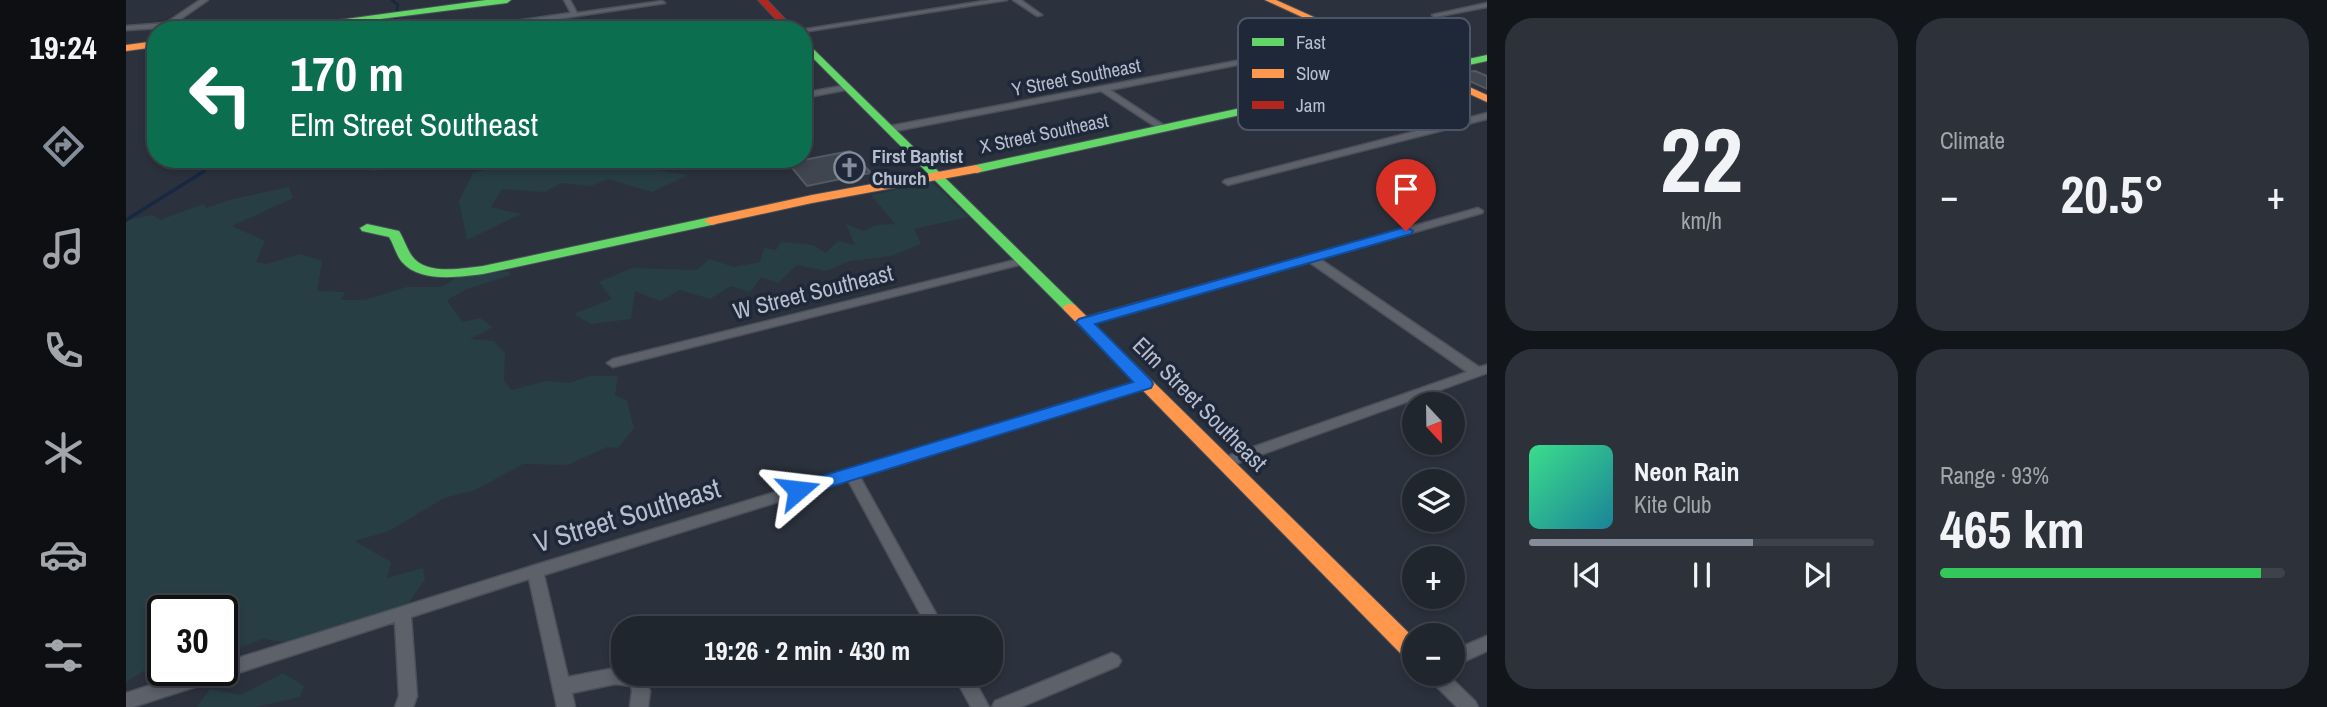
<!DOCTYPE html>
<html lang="en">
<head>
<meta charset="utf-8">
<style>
	:root { --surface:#20262e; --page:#2d323a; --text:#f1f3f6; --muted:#a2a5aa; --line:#3d434a; --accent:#858d9b }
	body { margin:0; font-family:"Archivo Narrow",sans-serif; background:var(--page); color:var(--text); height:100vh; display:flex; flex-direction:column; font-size:26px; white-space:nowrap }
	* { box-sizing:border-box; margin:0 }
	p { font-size:23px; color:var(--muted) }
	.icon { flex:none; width:38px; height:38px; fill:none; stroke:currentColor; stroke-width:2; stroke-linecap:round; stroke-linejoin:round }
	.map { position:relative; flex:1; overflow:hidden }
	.side { display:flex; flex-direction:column; gap:18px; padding:18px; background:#121519; width:840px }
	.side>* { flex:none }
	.hud { position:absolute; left:21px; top:21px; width:665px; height:147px; border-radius:28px; box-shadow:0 4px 10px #0003,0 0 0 2px var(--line); background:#0b6e4f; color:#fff; overflow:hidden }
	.needle { width:46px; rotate:158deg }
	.buttons { position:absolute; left:1276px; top:392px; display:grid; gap:14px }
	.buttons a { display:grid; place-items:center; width:63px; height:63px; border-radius:50%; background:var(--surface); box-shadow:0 4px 10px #0003,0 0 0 2px var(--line); font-size:35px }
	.speed { position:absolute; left:21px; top:595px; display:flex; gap:14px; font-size:35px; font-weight:700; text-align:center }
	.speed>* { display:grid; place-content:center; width:91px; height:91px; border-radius:50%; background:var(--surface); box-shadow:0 4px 10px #0003,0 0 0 2px var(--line); line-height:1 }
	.speed .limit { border:4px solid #111; border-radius:10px; background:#fff; color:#111 }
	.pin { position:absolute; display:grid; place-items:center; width:60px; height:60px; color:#fff; margin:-72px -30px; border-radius:50% 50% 50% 0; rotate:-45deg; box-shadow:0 0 7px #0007 }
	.pin .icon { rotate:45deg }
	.me { position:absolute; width:77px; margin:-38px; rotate:73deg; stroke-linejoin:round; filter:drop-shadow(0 0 5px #0008) }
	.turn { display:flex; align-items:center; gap:24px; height:147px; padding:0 28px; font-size:32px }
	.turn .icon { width:91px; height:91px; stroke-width:2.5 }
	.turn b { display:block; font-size:49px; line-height:60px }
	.big { font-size:52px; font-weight:700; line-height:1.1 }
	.side .widget { flex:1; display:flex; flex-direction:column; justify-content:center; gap:10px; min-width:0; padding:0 24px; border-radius:28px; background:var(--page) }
	.side .dial { align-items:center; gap:0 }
	.dial b { font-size:91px; line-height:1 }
	.song { display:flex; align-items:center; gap:21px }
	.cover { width:84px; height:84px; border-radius:10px; background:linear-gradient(135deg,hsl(150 70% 55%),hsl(190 70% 35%)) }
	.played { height:7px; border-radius:4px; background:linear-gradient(90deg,var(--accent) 65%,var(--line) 65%) }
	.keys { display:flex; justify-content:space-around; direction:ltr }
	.heat { display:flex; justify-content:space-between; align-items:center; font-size:38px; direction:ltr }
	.charge { height:10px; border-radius:5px; background:linear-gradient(90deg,#34c759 93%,var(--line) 0) }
	.side .tiles { flex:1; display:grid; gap:18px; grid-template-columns:repeat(2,1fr) }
	.trip { position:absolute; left:485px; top:616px; width:392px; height:70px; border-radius:28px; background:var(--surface); box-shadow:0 4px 10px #0003,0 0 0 2px var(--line); font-weight:700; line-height:70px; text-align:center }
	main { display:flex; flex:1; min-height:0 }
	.dock { display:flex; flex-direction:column; width:126px; justify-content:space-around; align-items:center; background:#0d0f12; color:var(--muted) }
	.dock .icon { width:49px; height:49px }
	.dock .active { color:var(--accent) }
	.dock b { font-size:32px; color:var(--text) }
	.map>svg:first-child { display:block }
	.green { fill:#273e44 }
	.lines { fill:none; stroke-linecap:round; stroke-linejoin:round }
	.stream-far1 { stroke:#182843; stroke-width:2.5 }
	.stream { stroke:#182843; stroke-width:3.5 }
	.building { fill:#404650; stroke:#545a64; stroke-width:2 }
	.street-casing { stroke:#4a4f59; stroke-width:3 }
	.fast-casing { stroke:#4a4f59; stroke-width:2 }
	.slow-casing { stroke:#4a4f59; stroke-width:2 }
	.jam-casing { stroke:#4a4f59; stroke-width:2 }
	.street { fill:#5c616a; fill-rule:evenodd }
	.fast { fill:#63d668; fill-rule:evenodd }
	.slow { fill:#ff974d; fill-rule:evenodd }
	.jam { fill:#b3261e; fill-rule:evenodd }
	.route { fill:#1a73e8; stroke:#114b97; stroke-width:2 }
	.labels { text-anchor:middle; stroke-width:7; stroke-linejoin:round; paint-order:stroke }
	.far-street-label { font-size:19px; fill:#b6becd; stroke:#1e2839 }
	.far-poi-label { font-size:19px; font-weight:bold; fill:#b6becd; stroke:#1e2839; text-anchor:start }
	.street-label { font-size:23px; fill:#b6becd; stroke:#1e2839 }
	.near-street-label { font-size:28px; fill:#b6becd; stroke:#1e2839 }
	.key { fill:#1e2839; stroke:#4c5565; stroke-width:2 }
	.key-label { font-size:19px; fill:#b6becd }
</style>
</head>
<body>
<main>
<nav class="dock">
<b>19:24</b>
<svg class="icon active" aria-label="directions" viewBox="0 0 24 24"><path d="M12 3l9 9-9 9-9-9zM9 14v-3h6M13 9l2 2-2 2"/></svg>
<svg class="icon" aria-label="music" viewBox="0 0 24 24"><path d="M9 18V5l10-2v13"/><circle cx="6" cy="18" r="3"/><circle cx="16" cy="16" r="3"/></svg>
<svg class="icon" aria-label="phone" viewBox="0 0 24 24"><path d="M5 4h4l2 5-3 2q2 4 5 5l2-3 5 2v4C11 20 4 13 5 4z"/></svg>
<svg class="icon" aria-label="climate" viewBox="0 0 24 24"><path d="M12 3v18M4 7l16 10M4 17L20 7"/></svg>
<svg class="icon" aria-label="car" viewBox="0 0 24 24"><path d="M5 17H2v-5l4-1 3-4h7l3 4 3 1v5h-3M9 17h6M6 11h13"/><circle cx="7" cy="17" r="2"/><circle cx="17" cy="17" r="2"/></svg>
<svg class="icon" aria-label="filters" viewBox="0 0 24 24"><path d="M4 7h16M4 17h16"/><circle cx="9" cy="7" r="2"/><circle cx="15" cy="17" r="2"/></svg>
</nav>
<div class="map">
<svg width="1361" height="707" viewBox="0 0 1361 707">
	<rect width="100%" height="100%" fill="#2b323d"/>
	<path class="green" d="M 462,159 L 537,159 L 530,170 L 562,175 L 526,192 L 482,179 L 465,186 L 435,183 L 419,192 L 376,189 L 365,207 L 395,214 L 341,240 L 333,201 L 347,173 L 397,162 L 461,161 Z
		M 806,182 L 842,217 L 788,229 L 795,244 L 765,256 L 724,261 L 700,271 L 671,265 L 652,283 L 635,277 L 624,292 L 605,286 L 584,299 L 554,290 L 534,301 L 509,291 L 505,319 L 465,324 L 448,314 L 486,299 L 473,282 L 506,268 L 571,270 L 583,259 L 608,267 L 634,262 L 638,248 L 650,250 L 655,242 L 687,245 L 700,253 L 712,241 L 729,245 L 720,224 L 737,231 L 750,225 L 769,224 L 745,195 Z
		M 163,187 L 167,198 L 106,226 L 139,241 L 130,262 L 140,264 L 175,254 L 196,261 L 191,291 L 219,292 L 215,300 L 238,300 L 281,287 L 316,287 L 333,276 L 383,271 L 385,275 L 341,289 L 321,300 L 336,322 L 354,318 L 367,327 L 344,339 L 368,341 L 379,353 L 378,381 L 386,390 L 420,381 L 444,383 L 463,376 L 492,376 L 489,395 L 501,401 L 508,428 L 492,448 L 481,447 L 442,465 L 397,464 L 349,490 L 318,498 L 263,531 L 229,541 L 265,562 L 261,578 L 297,568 L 299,579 L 277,611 L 169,643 L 136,639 L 96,655 L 96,611 L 37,611 L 37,668 L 21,669 L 0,682 L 0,220 L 27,215 L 34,220 L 77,204 L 81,208 L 103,200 Z
		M 157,673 L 178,686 L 174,697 L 130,707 L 71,707 L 84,689 L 115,695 Z"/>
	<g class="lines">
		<path class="stream-far1" d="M 266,0 L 272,5 L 271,10
			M 257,30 L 271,17"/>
		<path class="stream" d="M 0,220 L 77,172 L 89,159"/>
	</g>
	<path class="building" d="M 1349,71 L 1361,76 L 1361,89 L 1328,74 Z
		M 724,151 L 745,173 L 681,186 L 662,163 Z"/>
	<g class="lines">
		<defs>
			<path id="street" d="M 74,0 L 82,0 L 39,30 L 31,30 L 33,28 L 0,30 L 0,26 L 40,23 Z
				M 438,0 L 444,0 L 451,13 L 536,1 L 539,3 L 357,30 L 350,28 L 354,26 L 445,13 Z
				M 864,0 L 881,0 L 677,32 L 677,30 L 674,30 Z
				M 887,0 L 895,0 L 916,15 L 911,16 Z
				M 1361,3 L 1361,7 L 1309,17 L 1306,15 Z
				M 1142,55 L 1212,90 L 1205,92 L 1141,59 L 984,90 L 1039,126 L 1039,130 L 1036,131 L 975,91 L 764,132 L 760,129 L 764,126 Z
				M 721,85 L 725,87 L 724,89 L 677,98 L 677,93 Z
				M 1361,113 L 1361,119 L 1102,185 L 1097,182 L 1099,180 Z
				M 278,159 L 301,159 L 297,162 C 280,164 244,174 229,165 C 238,160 265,161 278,159 Z
				M 1352,208 L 1357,211 L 1356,213 L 1194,259 L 1353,367 L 1361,365 L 1361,373 L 1098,468 L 1093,467 L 1091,463 L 1093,459 L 1341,372 L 1183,262 L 962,325 L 958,326 L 952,322 L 954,319 Z
				M 897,258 L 901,259 L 902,261 L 901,263 L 487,367 L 481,363 L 487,359 Z
				M 1019,380 L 1025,384 L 1024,387 L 734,477 L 818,628 L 802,628 L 722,480 L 418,575 L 442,677 L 489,668 L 497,668 L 497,674 L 517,675 L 524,691 L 522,707 L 504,707 L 506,691 L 505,686 L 489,684 L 446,693 L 449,707 L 431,707 L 403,579 L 285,617 L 291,696 L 287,707 L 269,707 L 273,696 L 269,622 L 7,707 L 0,707 L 0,693 L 72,670 L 96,670 L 96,663 L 409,565 Z
				M 1361,636 L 1361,651 L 1326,667 L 1326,651 Z
				M 986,653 L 992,656 L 995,661 L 992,666 L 895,707 L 866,707 L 869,701 Z
				M 827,674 L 845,674 L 863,707 L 845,707 Z
				M 1301,674 L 1321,674 L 1349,701 L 1352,707 L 1331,707 L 1304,680 Z"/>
			<path id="fast" d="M 360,0 L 385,0 L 381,3 L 167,30 L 139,30 Z
				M 677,39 L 949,305 L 951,308 L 949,311 L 939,311 L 677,48 Z
				M 1361,55 L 1361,61 L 850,173 L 844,169 L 850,165 Z
				M 585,217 L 590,218 L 590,224 L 357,274 C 333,277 294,283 276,262 C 270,255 268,245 263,237 L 236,231 L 234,228 L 241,224 L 273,231 C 278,239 281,249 286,256 C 300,276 337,268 357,266 Z"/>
			<path id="slow" d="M 1139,0 L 1150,0 L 1361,95 L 1361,102 Z
				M 30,41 L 30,47 L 0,51 L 0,45 Z
				M 850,165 L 856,169 L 854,172 L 686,203 L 585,225 L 578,221 L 585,217 L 686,195 Z
				M 944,304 L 949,305 L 1288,638 L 1288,662 L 1280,659 L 939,311 L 937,308 L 939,305 Z"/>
			<path id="jam" d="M 632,0 L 641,0 L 669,30 L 660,30 Z"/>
		</defs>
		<use href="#street" class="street-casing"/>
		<use href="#fast" class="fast-casing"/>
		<use href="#slow" class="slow-casing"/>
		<use href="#jam" class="jam-casing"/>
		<use href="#street" class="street"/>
		<use href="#fast" class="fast"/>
		<use href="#slow" class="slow"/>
		<use href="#jam" class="jam"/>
	</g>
	<path class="route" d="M 1280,227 L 1287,231 L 1285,234 L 969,324 L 1025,380 L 1027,384 L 1025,388 L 672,497 L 666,495 L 663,490 L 666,485 L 1007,382 L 953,325 L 950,322 L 953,319 Z"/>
	<defs>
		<symbol id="church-ring" viewBox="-11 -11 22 22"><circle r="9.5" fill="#1e2839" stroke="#858d9b" stroke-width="1.5"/><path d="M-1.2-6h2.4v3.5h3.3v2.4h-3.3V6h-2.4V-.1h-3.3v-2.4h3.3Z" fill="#858d9b"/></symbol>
	</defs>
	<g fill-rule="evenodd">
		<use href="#church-ring" x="706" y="150" width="35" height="35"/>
	</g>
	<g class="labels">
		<g class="far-street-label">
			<text transform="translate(950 77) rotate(-11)" y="7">Y Street Southeast</text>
			<text transform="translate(918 133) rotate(-12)" y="7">X Street Southeast</text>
		</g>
		<g class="far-poi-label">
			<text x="746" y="163">First Baptist<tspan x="746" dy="22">Church</tspan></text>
		</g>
		<g class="street-label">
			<text transform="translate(687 292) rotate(-14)" y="8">W Street Southeast</text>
			<text transform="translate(1074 404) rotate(45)" y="8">Elm Street Southeast</text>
		</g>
		<g class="near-street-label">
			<text transform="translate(501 515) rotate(-17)" y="10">V Street Southeast</text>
		</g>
	</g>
	<rect x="1112" y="18" width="232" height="112" rx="10" class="key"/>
	<rect x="1126" y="38" width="32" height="8" fill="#63d668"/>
	<rect x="1126" y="69" width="32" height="9" fill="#ff974d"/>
	<rect x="1126" y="101" width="32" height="8" fill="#b3261e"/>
	<g class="key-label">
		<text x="1170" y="49">Fast</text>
		<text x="1170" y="80">Slow</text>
		<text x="1170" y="112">Jam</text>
	</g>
</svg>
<div class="buttons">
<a><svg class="needle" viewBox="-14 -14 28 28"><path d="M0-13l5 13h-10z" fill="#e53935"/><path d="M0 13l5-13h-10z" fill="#a2a5aa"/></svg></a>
<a><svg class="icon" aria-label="layers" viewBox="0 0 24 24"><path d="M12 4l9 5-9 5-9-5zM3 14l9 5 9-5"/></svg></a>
<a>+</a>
<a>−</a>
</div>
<div class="speed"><div class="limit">30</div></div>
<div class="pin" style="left:1280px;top:231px;background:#d93025"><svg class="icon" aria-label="arrive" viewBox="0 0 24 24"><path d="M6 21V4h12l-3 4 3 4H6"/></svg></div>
<svg class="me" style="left:672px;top:490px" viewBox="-20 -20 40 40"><path d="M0-17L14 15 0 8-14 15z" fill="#1a73e8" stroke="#fff" stroke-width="4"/></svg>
<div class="trip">19:26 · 2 min · 430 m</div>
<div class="hud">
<div class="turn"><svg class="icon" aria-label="left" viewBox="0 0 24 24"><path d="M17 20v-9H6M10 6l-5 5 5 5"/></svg><div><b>170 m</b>Elm Street Southeast</div></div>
</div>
</div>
<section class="side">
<div class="tiles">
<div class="widget dial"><b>22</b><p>km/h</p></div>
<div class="widget"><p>Climate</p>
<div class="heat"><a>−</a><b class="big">20.5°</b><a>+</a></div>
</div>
<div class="widget">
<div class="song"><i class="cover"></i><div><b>Neon Rain</b><p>Kite Club</p></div></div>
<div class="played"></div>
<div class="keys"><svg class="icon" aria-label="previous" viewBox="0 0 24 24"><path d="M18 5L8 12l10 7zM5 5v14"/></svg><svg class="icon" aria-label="pause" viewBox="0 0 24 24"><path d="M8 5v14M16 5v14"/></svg><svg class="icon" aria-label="next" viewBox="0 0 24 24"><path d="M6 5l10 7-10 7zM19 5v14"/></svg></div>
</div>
<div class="widget"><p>Range · 93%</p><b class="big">465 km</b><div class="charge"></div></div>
</div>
</section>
</main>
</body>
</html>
